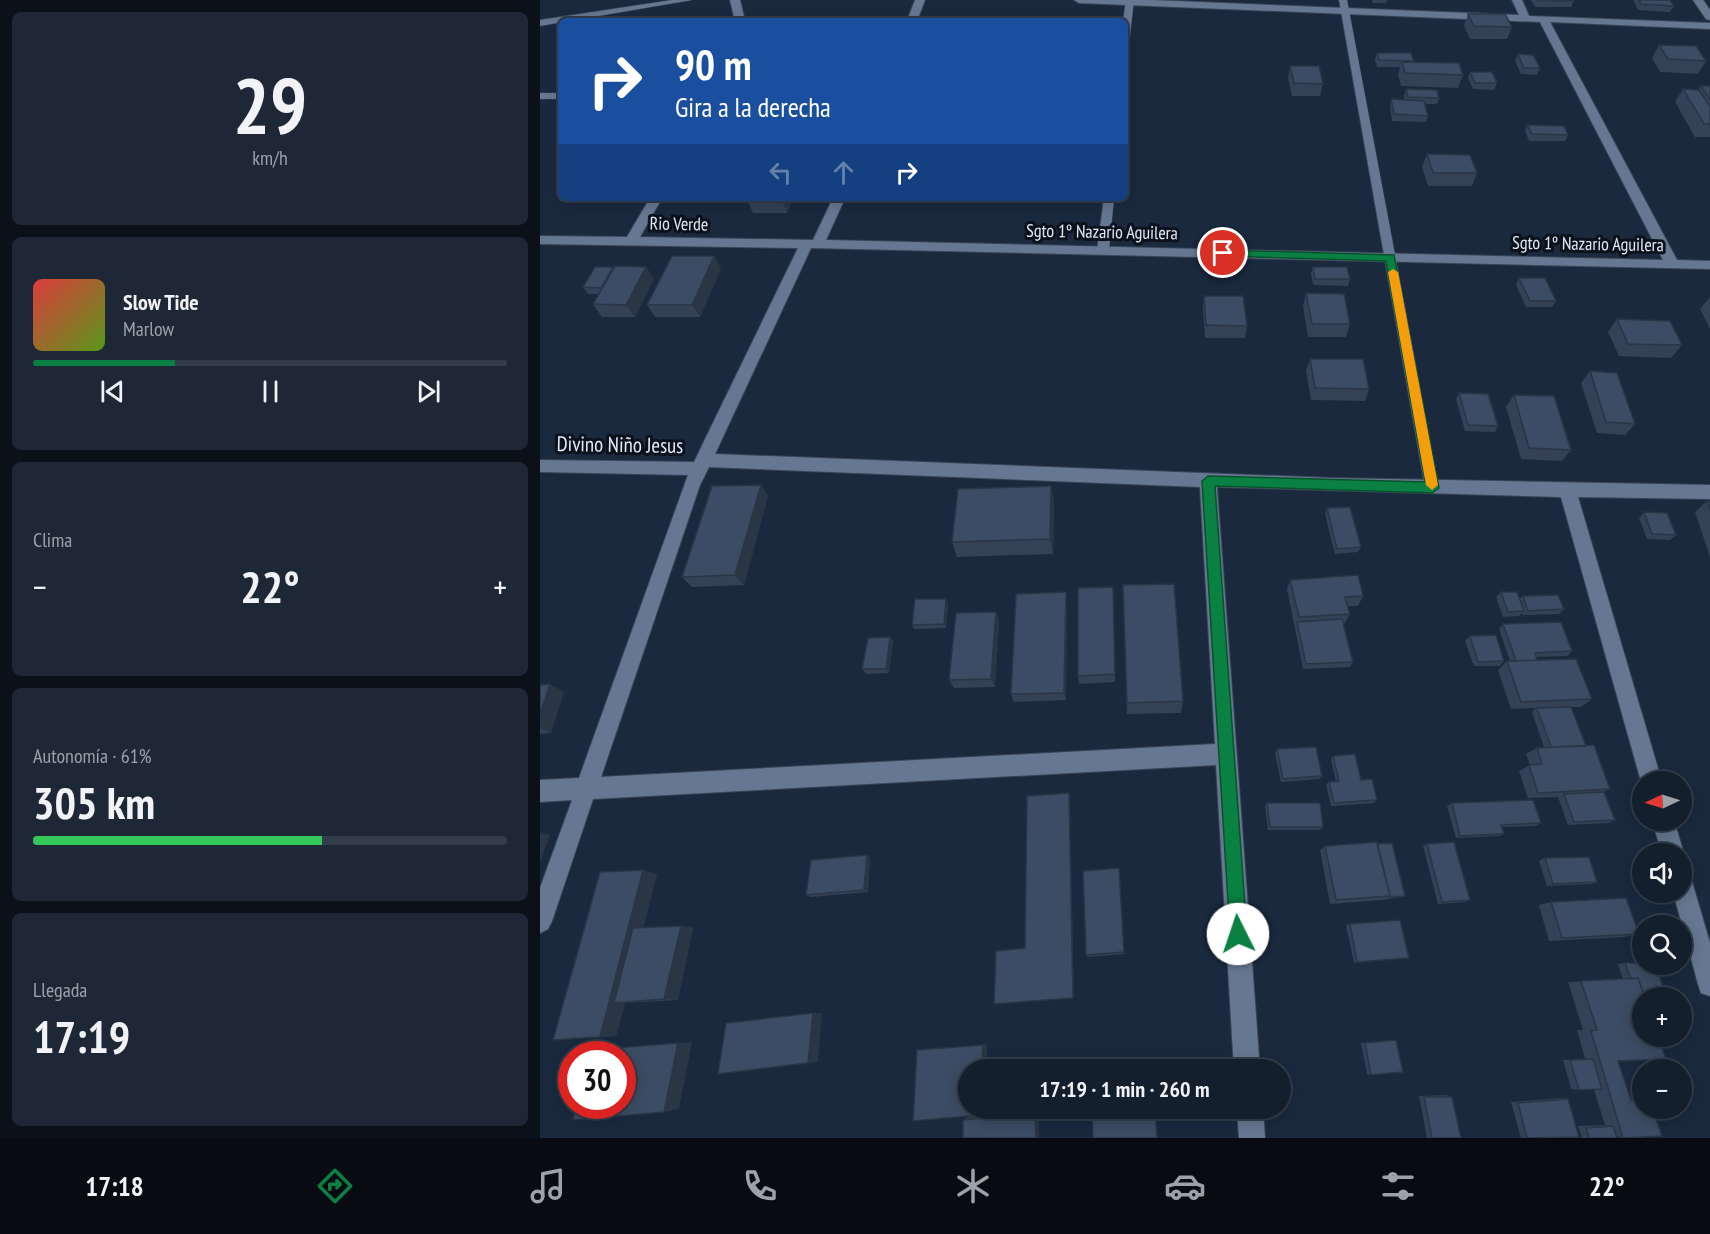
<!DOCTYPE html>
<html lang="es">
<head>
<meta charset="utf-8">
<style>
	:root { --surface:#141f2e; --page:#1d2736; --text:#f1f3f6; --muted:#9da2aa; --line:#333d4a; --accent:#0b8043 }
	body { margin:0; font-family:"PT Sans Narrow",sans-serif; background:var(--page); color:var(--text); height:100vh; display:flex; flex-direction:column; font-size:22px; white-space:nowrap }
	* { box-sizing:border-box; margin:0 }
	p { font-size:20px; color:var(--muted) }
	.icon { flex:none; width:33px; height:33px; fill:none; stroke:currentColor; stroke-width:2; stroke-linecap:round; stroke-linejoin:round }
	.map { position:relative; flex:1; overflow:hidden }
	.panel { display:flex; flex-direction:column; gap:12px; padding:12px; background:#0b1119; width:540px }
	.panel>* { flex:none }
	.top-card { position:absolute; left:18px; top:18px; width:570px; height:183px; border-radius:9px; box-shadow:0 3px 15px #0003,0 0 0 2px var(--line); background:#1a4fa0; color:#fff; overflow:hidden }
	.needle { width:39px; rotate:266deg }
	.fabs { position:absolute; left:1092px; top:771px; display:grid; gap:12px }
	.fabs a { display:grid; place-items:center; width:60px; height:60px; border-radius:50%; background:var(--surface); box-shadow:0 3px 15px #0003,0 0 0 2px var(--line); font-size:30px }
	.speed { position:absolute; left:18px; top:1041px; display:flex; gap:12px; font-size:30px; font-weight:700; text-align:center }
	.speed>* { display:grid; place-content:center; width:78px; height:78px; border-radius:50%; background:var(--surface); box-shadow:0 3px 15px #0003,0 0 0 2px var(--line); line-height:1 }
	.speed .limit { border:9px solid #d22; background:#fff; color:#111 }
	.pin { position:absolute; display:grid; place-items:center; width:51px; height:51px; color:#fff; margin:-26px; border:3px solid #fff; border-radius:50%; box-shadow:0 2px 6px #0007 }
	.me { position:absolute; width:66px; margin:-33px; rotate:356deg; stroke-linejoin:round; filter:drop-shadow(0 0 4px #0008) }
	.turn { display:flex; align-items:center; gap:21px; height:126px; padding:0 18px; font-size:27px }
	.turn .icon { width:78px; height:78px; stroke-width:2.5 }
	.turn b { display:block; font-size:42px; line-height:51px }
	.lanes { display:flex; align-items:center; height:57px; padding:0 18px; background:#0003; justify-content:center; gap:30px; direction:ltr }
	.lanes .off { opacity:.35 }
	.big { font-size:45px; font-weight:700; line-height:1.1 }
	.panel .tile { flex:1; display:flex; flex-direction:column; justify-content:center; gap:9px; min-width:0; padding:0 21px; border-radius:9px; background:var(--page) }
	.panel .dial { align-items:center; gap:0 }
	.dial b { font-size:78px; line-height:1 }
	.song { display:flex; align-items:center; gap:18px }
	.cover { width:72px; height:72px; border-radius:9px; background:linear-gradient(135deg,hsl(0 70% 55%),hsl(90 70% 35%)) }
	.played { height:6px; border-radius:3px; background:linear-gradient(90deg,var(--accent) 30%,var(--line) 30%) }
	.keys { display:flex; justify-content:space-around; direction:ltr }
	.heat { display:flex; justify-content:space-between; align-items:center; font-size:33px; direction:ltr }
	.charge { height:9px; border-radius:4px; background:linear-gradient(90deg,#34c759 61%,var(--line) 0) }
	.trip { position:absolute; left:418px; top:1059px; width:333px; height:60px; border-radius:30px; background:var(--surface); box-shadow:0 3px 15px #0003,0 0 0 2px var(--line); font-weight:700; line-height:60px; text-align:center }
	.tabs { display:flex; height:96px; justify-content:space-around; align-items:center; background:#080c12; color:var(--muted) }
	.tabs .icon { width:42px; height:42px }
	.tabs .on { color:var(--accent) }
	.tabs b { font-size:27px; color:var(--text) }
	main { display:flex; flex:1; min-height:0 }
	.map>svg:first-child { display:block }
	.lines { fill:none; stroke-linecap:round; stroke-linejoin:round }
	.lane-casing { stroke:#3a4557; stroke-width:1 }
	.street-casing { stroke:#3a4557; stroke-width:2 }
	.lane { fill:#667891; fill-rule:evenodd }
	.street { fill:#667891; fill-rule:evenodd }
	.wall { fill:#344156 }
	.shaded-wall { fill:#2a3546 }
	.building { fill:#3c4c64; stroke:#2a3546; stroke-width:1.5 }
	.route { fill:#0b8043; stroke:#07532c; stroke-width:1.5 }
	.slow { fill:#f59e0b }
	.labels { text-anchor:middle; stroke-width:6; stroke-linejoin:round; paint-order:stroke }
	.far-street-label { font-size:18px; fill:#e0eaf8; stroke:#0b121b }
	.street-label { font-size:21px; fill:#e0eaf8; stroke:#0b121b }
</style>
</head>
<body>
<main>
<section class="panel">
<div class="tile dial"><b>29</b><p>km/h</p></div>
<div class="tile">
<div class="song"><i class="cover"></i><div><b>Slow Tide</b><p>Marlow</p></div></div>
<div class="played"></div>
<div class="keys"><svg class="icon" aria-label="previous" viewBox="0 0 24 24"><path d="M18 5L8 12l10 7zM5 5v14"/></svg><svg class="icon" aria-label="pause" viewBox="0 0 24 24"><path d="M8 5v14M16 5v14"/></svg><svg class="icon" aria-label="next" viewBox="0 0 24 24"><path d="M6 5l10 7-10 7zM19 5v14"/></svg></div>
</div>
<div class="tile"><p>Clima</p>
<div class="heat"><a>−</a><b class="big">22°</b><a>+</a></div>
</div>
<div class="tile"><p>Autonomía · 61%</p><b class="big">305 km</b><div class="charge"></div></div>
<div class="tile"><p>Llegada</p><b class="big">17:19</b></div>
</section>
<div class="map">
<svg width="1170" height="1138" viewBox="0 0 1170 1138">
	<rect width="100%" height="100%" fill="#1a293e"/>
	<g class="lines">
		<defs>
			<path id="lane" d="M 132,0 L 152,0 L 0,26 L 0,20 Z
				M 586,0 L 594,0 L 589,44 L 585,47 L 583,21 Z
				M 799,0 L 807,0 L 899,488 L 897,492 L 887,492 L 885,488 Z
				M 0,93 L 21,93 L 21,99 L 0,99 Z
				M 564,198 L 574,198 L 569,250 L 563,254 L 557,250 Z"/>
			<path id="street" d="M 190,0 L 200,0 L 205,21 L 195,21 Z
				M 375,0 L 385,0 L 377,21 L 367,21 Z
				M 534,0 L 610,0 L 979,15 L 972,0 L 982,0 L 989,16 L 1170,23 L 1170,29 L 1010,22 L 1137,260 L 1170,261 L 1170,269 L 271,248 L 175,454 L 792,478 L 1170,485 L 1170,499 L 1038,497 L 1122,782 L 1102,782 L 1102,785 L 1021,497 L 677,487 L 720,1070 L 694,1070 L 676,765 L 53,799 L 12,921 L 8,929 L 0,933 L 0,888 L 32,800 L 0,802 L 0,780 L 39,778 L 148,475 L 0,472 L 0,460 L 154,462 L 258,248 L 0,244 L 0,236 L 87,237 L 110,198 L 122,198 L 100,237 L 273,240 L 293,198 L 305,198 L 286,240 L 1123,260 L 1000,22 L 539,3 ZM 169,467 L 660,487 L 675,744 L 61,777 L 160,485 Z
				M 1153,0 L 1163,0 L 1170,10 L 1170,20 L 1166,19 Z
				M 1112,820 L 1134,820 L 1144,854 L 1142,860 L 1142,854 L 1122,854 Z
				M 1142,874 L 1150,877 L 1153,885 L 1170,943 L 1170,996 L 1161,993 L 1158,984 L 1133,892 L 1142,892 Z
				M 697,1108 L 723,1108 L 725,1138 L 699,1138 Z"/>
		</defs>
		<use href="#lane" class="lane-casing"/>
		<use href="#street" class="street-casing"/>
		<use href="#lane" class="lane"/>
		<use href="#street" class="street"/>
	</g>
	<path class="wall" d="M 832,0 L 847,0 L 846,3 L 833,3 Z
		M 991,0 L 1034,0 L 1034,1 L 1031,7 L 995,7 Z
		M 1093,0 L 1130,0 L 1134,6 L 1130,12 L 1098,10 Z
		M 928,14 L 972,27 L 967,39 L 930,39 L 924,26 Z
		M 1119,45 L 1166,61 L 1158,74 L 1120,72 L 1112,58 Z
		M 837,53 L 874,61 L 873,62 L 923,75 L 918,88 L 861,86 L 858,75 L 860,67 L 837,67 L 835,59 Z
		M 978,54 L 1000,68 L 997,75 L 981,74 L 975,61 Z
		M 750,66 L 783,84 L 780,96 L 752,96 L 748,78 Z
		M 930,72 L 957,83 L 954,90 L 933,89 L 928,78 Z
		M 1161,86 L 1170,86 L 1170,137 L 1155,137 L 1135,102 L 1143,89 L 1158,90 Z
		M 866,89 L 899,98 L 897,104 L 885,104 L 888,116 L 886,122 L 852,121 L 850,106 L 851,99 L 865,100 L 864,96 Z
		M 987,125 L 1028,135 L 1025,141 L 989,141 L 985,131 Z
		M 887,154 L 937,173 L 932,186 L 888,186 L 882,167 Z
		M 253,198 L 247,213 L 213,213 L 207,200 Z
		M 174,256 L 181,269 L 160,317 L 115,317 L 107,305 Z
		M 73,267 L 74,268 L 106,267 L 114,279 L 95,317 L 62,317 L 53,304 L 59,294 L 48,294 L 43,287 Z
		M 773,267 L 810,279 L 808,286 L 773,285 L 771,273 Z
		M 979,278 L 1016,301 L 1012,307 L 986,307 L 976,285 Z
		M 766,293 L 810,324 L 806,337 L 768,337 L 763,306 Z
		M 664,296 L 707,326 L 705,338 L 665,338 L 663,309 Z
		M 1170,297 L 1170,329 L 1160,309 Z
		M 1077,319 L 1142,345 L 1131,358 L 1079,356 L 1068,332 Z
		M 770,359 L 829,389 L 825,401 L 771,400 L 766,371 Z
		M 1050,371 L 1095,424 L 1085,435 L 1057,433 L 1041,383 Z
		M 919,393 L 958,426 L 955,432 L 925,431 L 916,399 Z
		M 974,395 L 1031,450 L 1022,461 L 981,459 L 966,407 Z
		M 221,485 L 228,496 L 204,585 L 152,587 L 142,577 Z
		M 511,486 L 514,502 L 513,554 L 417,557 L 412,542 Z
		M 1167,501 L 1170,502 L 1170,557 L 1155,512 Z
		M 787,508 L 821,547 L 818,552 L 795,554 L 785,514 Z
		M 1104,512 L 1136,535 L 1130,540 L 1107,539 L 1099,518 Z
		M 750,580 L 823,596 L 818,606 L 808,606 L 810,614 L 804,624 L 813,662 L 810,667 L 763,669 L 747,589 Z
		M 573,587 L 575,682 L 539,684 L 538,676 Z
		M 961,592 L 979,599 L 983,596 L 1024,609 L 1019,614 L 983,615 L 982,613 L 979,616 L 963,617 L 956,597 Z
		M 406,599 L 408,604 L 406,628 L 374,629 L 372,625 Z
		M 583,599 L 643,701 L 641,713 L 587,714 Z
		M 527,602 L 526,700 L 474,702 L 471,694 Z
		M 456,612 L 459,621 L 455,687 L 414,688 L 409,680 Z
		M 963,624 L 1032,651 L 1027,656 L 996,657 L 997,660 L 1052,699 L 1041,707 L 1031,707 L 1046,746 L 1070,789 L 1064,792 L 1075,820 L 1068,823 L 1028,825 L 1018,797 L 988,798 L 979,771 L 990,765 L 986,754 L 997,748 L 1004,747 L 992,712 L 996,708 L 971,709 L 958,670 L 967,661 L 970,661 L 959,629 Z
		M 930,636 L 964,661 L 960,666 L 934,666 L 925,641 Z
		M 350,637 L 353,641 L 349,673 L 326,674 L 322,669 Z
		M 0,685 L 24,692 L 11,733 L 0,734 Z
		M 737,749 L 782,776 L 779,779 L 741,782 L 735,753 Z
		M 793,756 L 821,780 L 837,800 L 834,803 L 791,806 L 786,785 L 789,782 L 796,782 L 791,759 Z
		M 727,803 L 783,827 L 780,830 L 728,830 L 725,806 Z
		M 912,803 L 1001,823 L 995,826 L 962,827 L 964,834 L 959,836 L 916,838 L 907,806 Z
		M 887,844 L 930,900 L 925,902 L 898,904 L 883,846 Z
		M 785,846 L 865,896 L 861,897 L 842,900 L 790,904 L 780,850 Z
		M 330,857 L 328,892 L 271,897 L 266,895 Z
		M 1005,858 L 1057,882 L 1051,884 L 1007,886 L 999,861 Z
		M 579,868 L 584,954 L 548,957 L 546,955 Z
		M 117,874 L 103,928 L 141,926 L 153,928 L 138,1000 L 85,1003 L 76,1036 L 13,1040 Z
		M 1011,902 L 1099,934 L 1084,937 L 1009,941 L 999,905 Z
		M 810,924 L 869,958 L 814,963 L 806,925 Z
		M 1085,963 L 1102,998 L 1078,1061 L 1089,1096 L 1102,1097 L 1102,1108 L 1083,1138 L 1076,1136 L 1077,1138 L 1042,1138 L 1038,1126 L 1065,1125 L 1054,1090 L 1039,1090 L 1031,1089 L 1023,1060 L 1045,1059 L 1037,1030 L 1043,1030 L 1028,982 L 1083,979 L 1078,964 Z
		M 852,1040 L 856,1040 L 831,1075 L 827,1074 L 821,1043 Z
		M 907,1095 L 912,1097 L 921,1138 L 887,1138 L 879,1096 Z
		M 1021,1098 L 1028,1099 L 1024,1138 L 981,1138 L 971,1102 Z
		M 490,1108 L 498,1108 L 499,1138 L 423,1120 L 428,1117 Z"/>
	<path class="shaded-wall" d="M 242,198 L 253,198 L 247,213 L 242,200 Z
		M 174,256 L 181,269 L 160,317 L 152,305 Z
		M 106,267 L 114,279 L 95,317 L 86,305 Z
		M 221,485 L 228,496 L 204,585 L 195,575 Z
		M 511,486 L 514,502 L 513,554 L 510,539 Z
		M 526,592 L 527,602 L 526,700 L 524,693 Z
		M 406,599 L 408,604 L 406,628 L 404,624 Z
		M 456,612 L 459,621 L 455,687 L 451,679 Z
		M 350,637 L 353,641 L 349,673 L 346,669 Z
		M 10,684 L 24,692 L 11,733 L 0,728 L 0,714 Z
		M 529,793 L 530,799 L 534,999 L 533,998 Z
		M 0,832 L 10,835 L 0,863 Z
		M 327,855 L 330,857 L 328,892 L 324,890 Z
		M 103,870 L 117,874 L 85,1002 L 74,1003 L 85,1003 L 76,1036 L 60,1037 Z
		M 141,926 L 153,928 L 138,1000 L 124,999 Z
		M 273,1013 L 282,1013 L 278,1062 L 268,1063 Z
		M 152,1042 L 139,1109 L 124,1112 L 138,1043 Z
		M 447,1044 L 447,1070 L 442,1070 L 443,1045 Z
		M 442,1108 L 446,1108 L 446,1112 L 441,1115 Z
		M 497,1108 L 498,1108 L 499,1138 L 496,1138 L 495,1111 Z"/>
	<path class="building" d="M 997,0 L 1034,0 L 1034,1 L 998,0 Z
		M 1099,0 L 1130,0 L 1134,6 L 1101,4 Z
		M 928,14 L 965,14 L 972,27 L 934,26 Z
		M 1119,45 L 1156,46 L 1166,61 L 1128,59 Z
		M 837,53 L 871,53 L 874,61 L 839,60 Z
		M 978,54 L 993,55 L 1000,68 L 984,68 Z
		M 862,62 L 919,63 L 923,75 L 865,73 Z
		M 750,66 L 779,66 L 783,84 L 754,83 Z
		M 930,72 L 952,72 L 957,83 L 935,83 Z
		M 1161,86 L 1170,86 L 1170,100 Z
		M 866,89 L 897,90 L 899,98 L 868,97 Z
		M 1143,89 L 1159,90 L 1170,107 L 1170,124 L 1164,124 Z
		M 851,99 L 884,101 L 888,116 L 854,114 Z
		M 987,125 L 1024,126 L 1028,135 L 992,134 Z
		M 887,154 L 930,155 L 937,173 L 893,173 Z
		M 208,198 L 242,198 L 242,200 L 207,200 Z
		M 132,256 L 174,256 L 152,305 L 107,305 Z
		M 75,266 L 106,267 L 86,305 L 53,304 Z
		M 55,267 L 73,267 L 61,288 L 43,287 Z
		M 773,267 L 807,267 L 810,279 L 775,279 Z
		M 979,278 L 1005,278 L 1016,301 L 990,301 Z
		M 766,293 L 804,294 L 810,324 L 772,324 Z
		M 664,296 L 703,296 L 707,326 L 666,325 Z
		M 1077,319 L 1130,321 L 1142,345 L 1088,344 Z
		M 770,359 L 823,359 L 829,389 L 775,388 Z
		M 1050,371 L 1077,373 L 1095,424 L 1066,422 Z
		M 919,393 L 948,394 L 958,426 L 928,425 Z
		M 974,395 L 1014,396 L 1031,450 L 989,448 Z
		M 221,485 L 195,575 L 142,577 L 172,486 Z
		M 511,486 L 510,539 L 412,542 L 418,489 Z
		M 1167,501 L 1170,502 L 1170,510 Z
		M 810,507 L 821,547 L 797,549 L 787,508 Z
		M 1104,512 L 1127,513 L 1136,535 L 1112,534 Z
		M 818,575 L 823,596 L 805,597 L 810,614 L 759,617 L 750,580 Z
		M 634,584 L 643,701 L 587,703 L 583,585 Z
		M 573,587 L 575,674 L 538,676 L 538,588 Z
		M 526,592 L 524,693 L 471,694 L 476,594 Z
		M 961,592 L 977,592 L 984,611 L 968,612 Z
		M 1018,595 L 1024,609 L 988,611 L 983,596 Z
		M 375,599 L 406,599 L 404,624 L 372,625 Z
		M 456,612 L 451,679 L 409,680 L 416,613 Z
		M 802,619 L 813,662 L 766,664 L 757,622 Z
		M 1021,622 L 1032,651 L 995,653 L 997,660 L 976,661 L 963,624 Z
		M 956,635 L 964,661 L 938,662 L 930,636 Z
		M 350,637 L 346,669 L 322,669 L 328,638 Z
		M 1036,659 L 1052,699 L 981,702 L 967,661 Z
		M 10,684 L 0,714 L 0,685 Z
		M 1031,707 L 1046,746 L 1011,747 L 997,708 Z
		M 1054,745 L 1070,789 L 998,793 L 989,765 L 1002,764 L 997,748 Z
		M 776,747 L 782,776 L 743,779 L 737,749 Z
		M 815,754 L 821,780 L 832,779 L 837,800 L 794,803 L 789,782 L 799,781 L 793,756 Z
		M 1064,792 L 1075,820 L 1034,822 L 1024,794 Z
		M 529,793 L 533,998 L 454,1004 L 456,951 L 485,948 L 487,796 Z
		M 993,800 L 1001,823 L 961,825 L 964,834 L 920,836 L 912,803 Z
		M 727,803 L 780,803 L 783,827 L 730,827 Z
		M 837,842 L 850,896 L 796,900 L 785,846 Z
		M 914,842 L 930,900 L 902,902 L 887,844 Z
		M 852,843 L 865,896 L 848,897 L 850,896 L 837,844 Z
		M 327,855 L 324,890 L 266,895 L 271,860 Z
		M 1049,857 L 1057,882 L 1013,884 L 1005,858 Z
		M 579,868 L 584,952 L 546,955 L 543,871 Z
		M 103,870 L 60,1037 L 13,1040 L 60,872 Z
		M 1086,898 L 1099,934 L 1022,938 L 1011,902 Z
		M 860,920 L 869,958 L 817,962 L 810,924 Z
		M 141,926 L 124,999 L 74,1003 L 93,928 Z
		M 1085,963 L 1102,963 L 1102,964 L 1115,964 L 1127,997 L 1105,998 L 1098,978 L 1091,979 Z
		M 1098,978 L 1105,998 L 1102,998 L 1102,1036 L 1118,1036 L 1126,1059 L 1078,1061 L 1091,1100 L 1102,1099 L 1102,1108 L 1112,1108 L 1122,1136 L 1083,1138 L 1051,1031 L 1057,1030 L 1041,981 Z
		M 273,1013 L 268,1063 L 178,1074 L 186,1023 Z
		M 856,1040 L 863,1072 L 831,1075 L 825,1043 Z
		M 138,1043 L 124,1112 L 33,1120 L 36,1106 L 82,1106 L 82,1054 L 49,1054 L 50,1050 Z
		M 443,1045 L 442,1070 L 429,1070 L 429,1108 L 442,1108 L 441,1115 L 373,1121 L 377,1050 Z
		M 1053,1059 L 1062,1089 L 1039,1090 L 1030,1060 Z
		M 884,1097 L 912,1097 L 921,1138 L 892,1138 Z
		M 1028,1099 L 1039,1137 L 987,1138 L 978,1103 Z
		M 552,1108 L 615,1108 L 617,1138 L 553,1138 Z
		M 495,1111 L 496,1138 L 423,1138 L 423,1120 Z
		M 1073,1126 L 1077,1138 L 1049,1138 L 1046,1128 Z"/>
	<path class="route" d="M 683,250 L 854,255 L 899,488 L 892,493 L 675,486 L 707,934 L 705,940 L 698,943 L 692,940 L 690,934 L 662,481 L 668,476 L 885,482 L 846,261 L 679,256 L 678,253 Z"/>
	<path class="slow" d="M 853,269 L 858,272 L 898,485 L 892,490 L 886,485 L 848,272 Z"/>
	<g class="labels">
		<g class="far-street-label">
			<text transform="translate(139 224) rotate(1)" y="6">Rio Verde</text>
			<text transform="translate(562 232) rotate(1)" y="6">Sgto 1º Nazario Aguilera</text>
			<text transform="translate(1048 244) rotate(1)" y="6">Sgto 1º Nazario Aguilera</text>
		</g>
		<g class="street-label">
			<text transform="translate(80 445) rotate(1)" y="7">Divino Niño Jesus</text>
		</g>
	</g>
</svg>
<div class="fabs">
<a><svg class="needle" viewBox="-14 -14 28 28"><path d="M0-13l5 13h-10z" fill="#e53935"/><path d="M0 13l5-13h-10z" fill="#9da2aa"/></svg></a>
<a><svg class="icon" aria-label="sound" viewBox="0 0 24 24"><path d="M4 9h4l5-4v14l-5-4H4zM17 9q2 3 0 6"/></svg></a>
<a><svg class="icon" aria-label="search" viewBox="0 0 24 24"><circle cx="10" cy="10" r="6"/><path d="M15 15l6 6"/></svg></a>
<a>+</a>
<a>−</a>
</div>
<div class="speed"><div class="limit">30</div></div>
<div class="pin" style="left:683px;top:253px;background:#d93025"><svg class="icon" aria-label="arrive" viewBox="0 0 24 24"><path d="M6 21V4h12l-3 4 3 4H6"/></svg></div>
<svg class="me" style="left:698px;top:934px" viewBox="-20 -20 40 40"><circle r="19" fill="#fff"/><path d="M0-13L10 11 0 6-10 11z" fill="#0b8043"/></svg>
<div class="trip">17:19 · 1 min · 260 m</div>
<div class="top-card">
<div class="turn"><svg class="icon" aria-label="right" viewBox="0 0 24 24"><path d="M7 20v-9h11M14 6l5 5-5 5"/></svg><div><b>90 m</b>Gira a la derecha</div></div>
<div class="lanes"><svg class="icon off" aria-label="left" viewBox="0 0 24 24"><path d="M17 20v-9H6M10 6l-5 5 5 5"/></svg><svg class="icon off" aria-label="ahead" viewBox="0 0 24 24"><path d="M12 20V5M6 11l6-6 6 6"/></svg><svg class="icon" aria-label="right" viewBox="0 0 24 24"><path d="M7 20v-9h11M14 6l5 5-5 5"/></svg></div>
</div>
</div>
</main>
<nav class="tabs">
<b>17:18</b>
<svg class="icon on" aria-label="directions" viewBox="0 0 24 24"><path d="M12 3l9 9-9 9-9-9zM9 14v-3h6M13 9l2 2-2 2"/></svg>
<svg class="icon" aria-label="music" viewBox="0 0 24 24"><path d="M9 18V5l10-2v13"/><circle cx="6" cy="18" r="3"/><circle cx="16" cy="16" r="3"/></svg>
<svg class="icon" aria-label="phone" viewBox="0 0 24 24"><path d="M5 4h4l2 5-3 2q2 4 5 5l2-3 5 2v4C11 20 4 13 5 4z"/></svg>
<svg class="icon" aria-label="climate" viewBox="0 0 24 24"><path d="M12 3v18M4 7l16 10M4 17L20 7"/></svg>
<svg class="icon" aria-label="car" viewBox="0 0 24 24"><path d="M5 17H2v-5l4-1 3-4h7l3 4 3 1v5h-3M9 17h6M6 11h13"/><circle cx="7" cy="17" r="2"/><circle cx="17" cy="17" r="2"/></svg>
<svg class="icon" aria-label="filters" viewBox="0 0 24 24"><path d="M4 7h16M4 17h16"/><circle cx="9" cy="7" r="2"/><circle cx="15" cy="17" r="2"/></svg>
<b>22°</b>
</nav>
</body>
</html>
